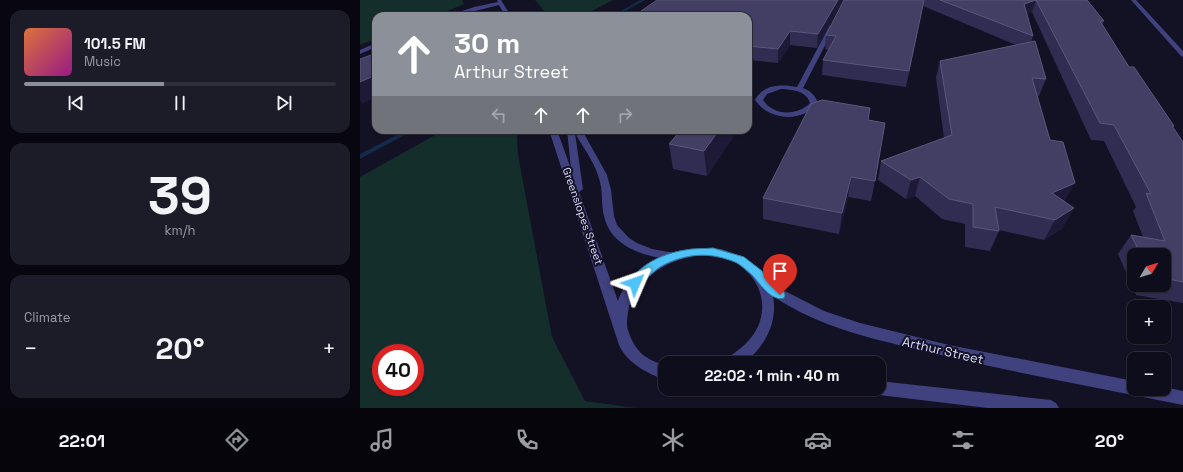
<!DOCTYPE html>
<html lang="en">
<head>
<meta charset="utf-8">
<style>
	:root { --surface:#0e0d1b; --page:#1c1b28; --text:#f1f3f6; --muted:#9b9ca3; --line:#2e2d3a; --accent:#8c9099 }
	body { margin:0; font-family:"Space Grotesk",sans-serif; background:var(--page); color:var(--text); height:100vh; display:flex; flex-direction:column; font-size:15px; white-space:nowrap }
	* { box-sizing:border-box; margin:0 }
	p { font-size:13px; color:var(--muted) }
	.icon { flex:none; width:22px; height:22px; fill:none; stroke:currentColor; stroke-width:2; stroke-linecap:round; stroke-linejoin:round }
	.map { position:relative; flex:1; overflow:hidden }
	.panel { display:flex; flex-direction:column; gap:10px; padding:10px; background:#08070f; width:360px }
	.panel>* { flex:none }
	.banner { position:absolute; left:12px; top:12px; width:380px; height:122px; border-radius:12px; box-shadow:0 1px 3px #0004,0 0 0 1px var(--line); background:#8c9099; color:#fff; overflow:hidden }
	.needle { width:26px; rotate:52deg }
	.buttons { position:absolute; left:767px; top:248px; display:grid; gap:8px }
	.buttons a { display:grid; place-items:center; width:44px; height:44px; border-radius:8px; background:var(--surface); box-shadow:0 1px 3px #0004,0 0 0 1px var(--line); font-size:20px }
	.speed { position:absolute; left:12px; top:344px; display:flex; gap:8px; font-size:20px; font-weight:700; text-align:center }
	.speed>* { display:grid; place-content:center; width:52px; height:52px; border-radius:50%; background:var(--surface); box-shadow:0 1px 3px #0004,0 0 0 1px var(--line); line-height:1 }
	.speed .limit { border:6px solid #d22; background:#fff; color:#111 }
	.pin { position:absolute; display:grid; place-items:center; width:34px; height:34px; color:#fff; margin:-41px -17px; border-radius:50% 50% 50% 0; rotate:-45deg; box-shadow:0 0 4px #0007 }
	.pin .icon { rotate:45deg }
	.me { position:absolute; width:44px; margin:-22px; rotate:47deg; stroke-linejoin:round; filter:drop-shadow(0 0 3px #0008) }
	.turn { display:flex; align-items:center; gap:14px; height:84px; padding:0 16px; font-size:18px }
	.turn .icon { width:52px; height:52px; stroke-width:2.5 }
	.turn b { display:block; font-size:28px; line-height:34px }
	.lanes { display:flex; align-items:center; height:38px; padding:0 16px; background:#0003; justify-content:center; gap:20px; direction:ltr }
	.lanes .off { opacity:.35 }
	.big { font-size:30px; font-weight:600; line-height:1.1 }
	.panel .tile { flex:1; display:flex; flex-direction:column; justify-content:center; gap:6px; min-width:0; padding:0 14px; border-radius:12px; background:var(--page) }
	.panel .dial { align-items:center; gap:0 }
	.dial b { font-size:52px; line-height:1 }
	.song { display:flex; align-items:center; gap:12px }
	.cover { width:48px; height:48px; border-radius:6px; background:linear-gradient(135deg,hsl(20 70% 55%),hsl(310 70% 35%)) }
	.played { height:4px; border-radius:2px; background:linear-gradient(90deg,var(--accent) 45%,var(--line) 45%) }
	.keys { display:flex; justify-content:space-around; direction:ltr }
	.heat { display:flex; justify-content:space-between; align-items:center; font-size:22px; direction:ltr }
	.trip { position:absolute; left:298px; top:356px; width:228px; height:40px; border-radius:12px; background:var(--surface); box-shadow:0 1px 3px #0004,0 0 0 1px var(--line); font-weight:600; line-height:40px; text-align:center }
	.tabs { display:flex; height:64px; justify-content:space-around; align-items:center; background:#06050b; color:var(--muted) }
	.tabs .icon { width:28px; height:28px }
	.tabs .current { color:var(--accent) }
	.tabs b { font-size:18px; color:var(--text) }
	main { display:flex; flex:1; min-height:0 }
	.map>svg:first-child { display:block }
	.green { fill:#142e2b; fill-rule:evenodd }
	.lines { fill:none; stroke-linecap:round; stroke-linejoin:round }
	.stream { fill:#132947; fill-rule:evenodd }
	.minor { fill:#40417f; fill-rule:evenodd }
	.wall { fill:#312c51; fill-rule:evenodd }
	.shaded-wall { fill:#1d1937 }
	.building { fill:#433e63; stroke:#5b567b }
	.route { fill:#4fc3f7; stroke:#337fa1 }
	.labels { text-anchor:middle; stroke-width:4; stroke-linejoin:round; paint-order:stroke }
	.street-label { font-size:11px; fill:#dad8fc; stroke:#131124 }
	.near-street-label { font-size:13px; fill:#dad8fc; stroke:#131124 }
</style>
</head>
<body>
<main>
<section class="panel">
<div class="tile">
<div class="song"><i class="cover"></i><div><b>101.5 FM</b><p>Music</p></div></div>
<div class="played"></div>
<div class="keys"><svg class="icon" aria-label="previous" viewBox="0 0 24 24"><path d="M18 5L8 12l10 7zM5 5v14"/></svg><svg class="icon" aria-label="pause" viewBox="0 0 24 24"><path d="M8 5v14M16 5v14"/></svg><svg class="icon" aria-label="next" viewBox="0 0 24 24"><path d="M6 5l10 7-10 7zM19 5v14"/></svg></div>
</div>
<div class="tile dial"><b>39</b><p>km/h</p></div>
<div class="tile"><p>Climate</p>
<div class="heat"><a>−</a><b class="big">20°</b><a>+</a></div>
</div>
</section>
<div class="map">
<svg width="823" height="408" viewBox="0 0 823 408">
	<rect width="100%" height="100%" fill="#131124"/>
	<path class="green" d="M 0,0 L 102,0 L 104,4 L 76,16 L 16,16 L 16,39 L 0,45 Z
		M 175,0 L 253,0 L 224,15 L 185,12 Z
		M 84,130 L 146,130 L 157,135 L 158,155 L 192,337 L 225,401 L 276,408 L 0,408 L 0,177 ZM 21,353 L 55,353 L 55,387 L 21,387 Z"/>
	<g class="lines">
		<path class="stream" d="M 280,0 L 285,0 L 257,16 L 252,16 Z
			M 46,130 L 54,130 L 0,159 L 0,154 Z"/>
		<path class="minor" d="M 137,0 L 141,0 L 151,16 L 145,16 L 139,5 L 95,16 L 87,16 L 114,7 L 138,2 Z
			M 771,0 L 776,0 L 823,51 L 823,57 L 821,56 Z
			M 470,25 L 475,26 L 443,88 C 451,91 455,95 458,103 C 442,123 409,121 395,100 C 403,84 422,84 437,87 ZM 421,89 C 432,90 446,90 450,103 C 438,116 413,116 403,100 L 407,94 Z
			M 16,43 L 16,47 L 0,54 L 0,50 Z
			M 189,130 L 197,130 L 211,169 L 207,130 L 222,130 L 247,175 L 251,190 L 254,216 L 257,225 L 269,238 L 277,243 L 292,249 L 315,253 L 340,248 L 361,249 L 384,257 L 400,269 L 405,278 L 425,291 L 464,311 L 500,323 L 589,345 L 774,381 L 774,389 L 804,389 L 804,387 L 823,391 L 823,405 C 740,388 655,373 572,353 C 518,340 459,328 413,296 C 418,322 405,348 383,363 L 364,363 C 367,357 372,355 377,351 C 388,343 399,330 401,317 C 405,301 399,282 386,271 C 383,268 380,265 377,263 C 340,241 274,269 268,312 C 267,320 266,326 269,333 C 272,342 278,352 286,357 C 292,361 299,363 305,366 L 305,380 C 287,373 268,364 259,345 ZM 215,133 C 224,149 236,164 240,182 C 243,193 241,205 244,216 C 250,243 275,253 300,258 C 281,266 264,282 258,301 L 219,192 L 223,189 Z
			M 519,381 L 691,400 L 696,403 L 699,408 L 628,408 L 519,395 L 514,393 L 512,389 L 519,389 Z"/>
	</g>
	<path class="wall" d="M 483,0 L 457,48 L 430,45 L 418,63 L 388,60 L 388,16 Z
		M 484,0 L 727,0 L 744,21 L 742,25 L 769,67 L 814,126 L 813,127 L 823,142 L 823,303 L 776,295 L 758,254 L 771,235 L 783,237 L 773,211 L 776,207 L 744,141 L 731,140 L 672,12 L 667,14 L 673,36 L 671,42 L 686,79 L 679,96 L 677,96 L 704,202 L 703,228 L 684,240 L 639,230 L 639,231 L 630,251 L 605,247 L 605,224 L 582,219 L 555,196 L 546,199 L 518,180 L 521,161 L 584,138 L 576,78 L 580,61 L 656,45 L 563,6 L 546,87 L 462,75 L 463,60 L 469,50 L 465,49 L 466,35 ZM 774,255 L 804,255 L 804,285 L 774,285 Z
		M 508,120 L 515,181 L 511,201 L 488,197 L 479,234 L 403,219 L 403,198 Z
		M 378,130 L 347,176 L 313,169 L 309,144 Z"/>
	<path class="shaded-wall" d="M 478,0 L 483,0 L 457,48 L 458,34 Z
		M 676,0 L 672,12 L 660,17 L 664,4 Z
		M 430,31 L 430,45 L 418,63 L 418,49 Z
		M 16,75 L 16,97 L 2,104 L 0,101 L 0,82 Z
		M 388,97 L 389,114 L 388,115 Z
		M 359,130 L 378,130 L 347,176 L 344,151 Z
		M 491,177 L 488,197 L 479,234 L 482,213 Z
		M 560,177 L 555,196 L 546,199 L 551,180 Z
		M 715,183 L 704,202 L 692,193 Z
		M 714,208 L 703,228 L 684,240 L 695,220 Z"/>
	<path class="building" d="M 297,0 L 478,0 L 458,34 L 430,31 L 418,49 L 388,46 L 388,16 L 274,16 Z
		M 484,0 L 564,0 L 549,71 L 463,60 L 476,36 L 466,35 Z
		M 580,0 L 676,0 L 664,4 L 673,36 Z
		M 676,0 L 727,0 L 744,21 L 740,21 L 769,67 L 774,67 L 814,126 L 812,126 L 823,142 L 823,282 L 804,278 L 804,255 L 781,255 L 771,235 L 805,241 L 786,193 L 791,194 L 754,125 L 740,123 Z
		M 675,41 L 686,79 L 672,78 L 690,140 L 703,142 L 715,183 L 692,193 L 714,208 L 695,220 L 635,207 L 639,231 L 613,227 L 613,204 L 589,199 L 560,177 L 551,180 L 521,161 L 592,135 L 580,61 Z
		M 14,54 L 16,54 L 16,75 L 0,82 L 0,59 Z
		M 462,100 L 510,108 L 508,120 L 525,123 L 515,181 L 491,177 L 482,213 L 403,198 L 451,104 Z
		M 321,130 L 359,130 L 344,151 L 309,144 Z"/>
	<path class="route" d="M 353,248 L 384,257 L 402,271 L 407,279 L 424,292 L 425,295 L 424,298 C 412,302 400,284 393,276 C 389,272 382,266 377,263 C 371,260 360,257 353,256 C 336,253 315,258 300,267 C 292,272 279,289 271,286 L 269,283 C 279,264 305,253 325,250 C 334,248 344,249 353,248 Z"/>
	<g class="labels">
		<g class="street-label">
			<text transform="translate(223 216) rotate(71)" y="4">Greenslopes Street</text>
		</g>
		<g class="near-street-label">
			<text transform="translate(583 350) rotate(13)" y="5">Arthur Street</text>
		</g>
	</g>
</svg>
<div class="buttons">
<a><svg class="needle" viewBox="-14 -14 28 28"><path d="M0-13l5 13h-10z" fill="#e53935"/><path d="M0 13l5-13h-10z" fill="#9b9ca3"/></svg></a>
<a>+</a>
<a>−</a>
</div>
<div class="speed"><div class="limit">40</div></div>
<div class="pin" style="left:420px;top:295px;background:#d93025"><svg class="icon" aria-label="arrive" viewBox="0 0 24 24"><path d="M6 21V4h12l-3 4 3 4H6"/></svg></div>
<svg class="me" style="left:275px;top:283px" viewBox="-20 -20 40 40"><path d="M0-17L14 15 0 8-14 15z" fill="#4fc3f7" stroke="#fff" stroke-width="4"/></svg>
<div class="trip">22:02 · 1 min · 40 m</div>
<div class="banner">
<div class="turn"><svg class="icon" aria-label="ahead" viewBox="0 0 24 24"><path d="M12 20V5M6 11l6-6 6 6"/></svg><div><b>30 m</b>Arthur Street</div></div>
<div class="lanes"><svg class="icon off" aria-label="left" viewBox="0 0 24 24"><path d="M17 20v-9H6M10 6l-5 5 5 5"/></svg><svg class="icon" aria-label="ahead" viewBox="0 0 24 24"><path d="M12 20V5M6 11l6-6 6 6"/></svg><svg class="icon" aria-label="ahead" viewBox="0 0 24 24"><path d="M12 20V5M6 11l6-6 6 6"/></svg><svg class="icon off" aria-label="right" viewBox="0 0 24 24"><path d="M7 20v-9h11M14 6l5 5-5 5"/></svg></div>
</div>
</div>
</main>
<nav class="tabs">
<b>22:01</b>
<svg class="icon current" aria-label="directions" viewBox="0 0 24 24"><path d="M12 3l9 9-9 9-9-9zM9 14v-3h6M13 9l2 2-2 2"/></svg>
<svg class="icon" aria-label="music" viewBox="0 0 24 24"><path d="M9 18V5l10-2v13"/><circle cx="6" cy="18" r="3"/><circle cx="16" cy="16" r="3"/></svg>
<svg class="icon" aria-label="phone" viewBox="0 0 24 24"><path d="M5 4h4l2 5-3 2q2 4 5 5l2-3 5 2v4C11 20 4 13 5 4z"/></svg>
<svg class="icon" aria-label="climate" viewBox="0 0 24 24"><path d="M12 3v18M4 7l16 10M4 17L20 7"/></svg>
<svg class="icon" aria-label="car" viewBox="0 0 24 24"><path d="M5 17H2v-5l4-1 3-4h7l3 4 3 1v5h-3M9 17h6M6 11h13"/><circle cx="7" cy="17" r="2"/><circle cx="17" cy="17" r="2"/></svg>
<svg class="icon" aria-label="filters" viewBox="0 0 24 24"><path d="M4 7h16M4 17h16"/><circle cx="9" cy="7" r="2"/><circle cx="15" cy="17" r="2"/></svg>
<b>20°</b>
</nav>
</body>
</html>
